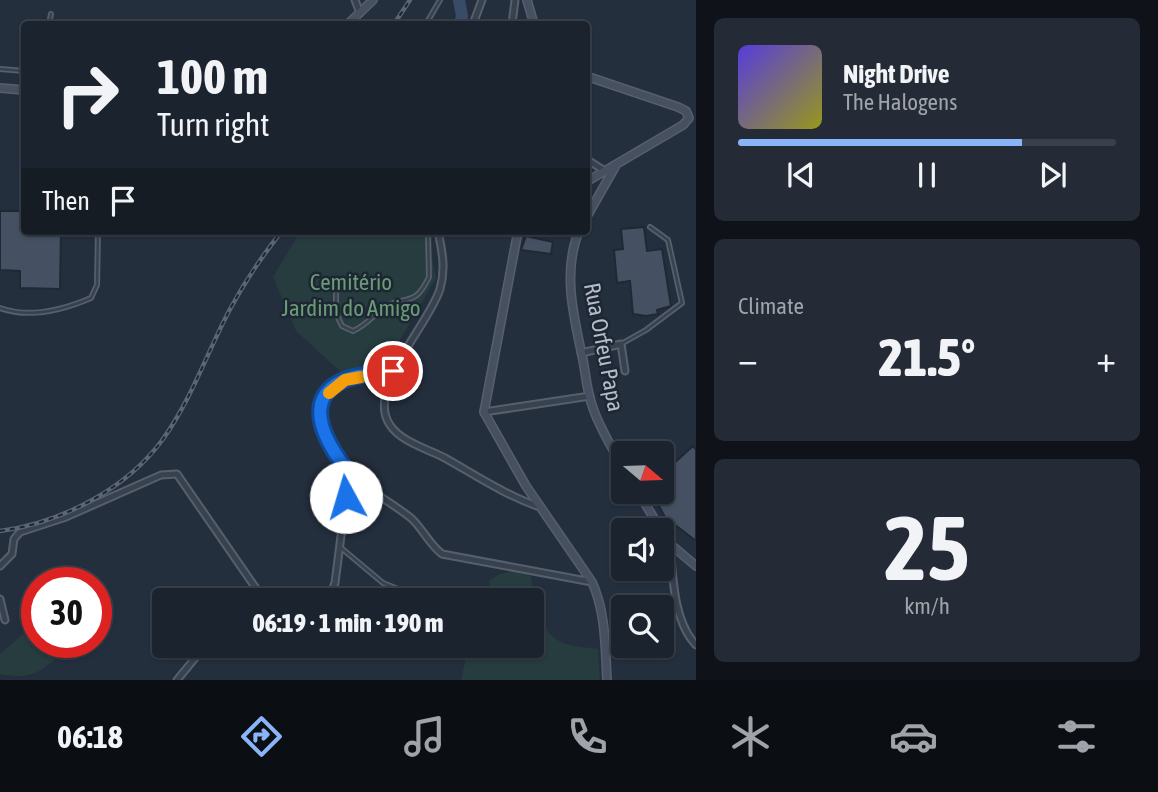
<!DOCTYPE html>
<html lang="en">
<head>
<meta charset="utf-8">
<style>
	:root { --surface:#1b232e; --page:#242b36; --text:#f1f3f6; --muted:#a0a4aa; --line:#39404a; --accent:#8ab4f8 }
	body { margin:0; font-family:"Asap Condensed",sans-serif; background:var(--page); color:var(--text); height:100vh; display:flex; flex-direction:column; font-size:26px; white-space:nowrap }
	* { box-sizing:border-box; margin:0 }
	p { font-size:23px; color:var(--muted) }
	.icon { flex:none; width:38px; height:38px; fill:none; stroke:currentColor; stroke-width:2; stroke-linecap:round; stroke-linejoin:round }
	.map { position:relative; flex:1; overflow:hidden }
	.drawer { display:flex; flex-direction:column; gap:18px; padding:18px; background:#0f1319; width:462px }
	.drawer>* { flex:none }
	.hud { position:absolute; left:21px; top:21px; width:569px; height:214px; border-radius:7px; box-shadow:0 2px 5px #0004,0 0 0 2px var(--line); background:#1b232e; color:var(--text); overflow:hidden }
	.needle { width:46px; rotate:109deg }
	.tools { position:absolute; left:611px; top:441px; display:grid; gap:14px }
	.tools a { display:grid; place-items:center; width:63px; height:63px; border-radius:7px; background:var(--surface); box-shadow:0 2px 5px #0004,0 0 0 2px var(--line); font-size:35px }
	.speed { position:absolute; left:21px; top:567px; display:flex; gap:14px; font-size:35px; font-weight:700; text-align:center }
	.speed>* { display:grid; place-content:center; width:91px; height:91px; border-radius:50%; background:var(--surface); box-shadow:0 2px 5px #0004,0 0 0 2px var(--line); line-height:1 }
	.speed .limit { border:10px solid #d22; background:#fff; color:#111 }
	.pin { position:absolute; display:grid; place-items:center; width:60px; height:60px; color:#fff; margin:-30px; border:4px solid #fff; border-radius:50%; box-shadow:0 2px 7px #0007 }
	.me { position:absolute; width:77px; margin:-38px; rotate:354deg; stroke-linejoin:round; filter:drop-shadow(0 0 5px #0008) }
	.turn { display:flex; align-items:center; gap:24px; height:147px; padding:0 21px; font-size:32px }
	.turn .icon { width:91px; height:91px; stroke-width:2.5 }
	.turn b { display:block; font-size:49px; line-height:60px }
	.then { display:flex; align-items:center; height:66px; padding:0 21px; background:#0003; gap:14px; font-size:26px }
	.big { font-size:52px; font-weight:800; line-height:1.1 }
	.drawer .tile { flex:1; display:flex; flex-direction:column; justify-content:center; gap:10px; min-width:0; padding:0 24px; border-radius:10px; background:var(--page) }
	.drawer .dial { align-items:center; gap:0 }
	.dial b { font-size:91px; line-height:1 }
	.song { display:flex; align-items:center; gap:21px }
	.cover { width:84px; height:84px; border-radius:10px; background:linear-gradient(135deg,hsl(250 70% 55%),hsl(60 70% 35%)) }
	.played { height:7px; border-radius:4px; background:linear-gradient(90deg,var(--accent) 75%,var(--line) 75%) }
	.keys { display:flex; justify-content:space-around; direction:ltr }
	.heat { display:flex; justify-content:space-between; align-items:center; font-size:38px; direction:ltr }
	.trip { position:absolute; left:152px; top:588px; width:392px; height:70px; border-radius:7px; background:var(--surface); box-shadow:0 2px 5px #0004,0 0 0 2px var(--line); font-weight:800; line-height:70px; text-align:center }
	.tabs { display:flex; height:112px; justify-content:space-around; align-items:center; background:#0b0e12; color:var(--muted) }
	.tabs .icon { width:49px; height:49px }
	.tabs .active { color:var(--accent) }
	.tabs b { font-size:32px; color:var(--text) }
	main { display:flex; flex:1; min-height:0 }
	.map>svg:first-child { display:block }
	.green { fill:#263c3f }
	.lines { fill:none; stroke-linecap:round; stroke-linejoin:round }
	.river { stroke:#394c67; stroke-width:12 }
	.building { fill:#455162; stroke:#1f2835; stroke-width:2 }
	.lane-casing { stroke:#565f6c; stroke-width:6 }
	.street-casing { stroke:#565f6c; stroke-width:9 }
	.secondary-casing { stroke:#565f6c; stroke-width:10 }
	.lane { stroke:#38414e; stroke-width:2.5 }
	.street { stroke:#38414e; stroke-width:5 }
	.secondary { stroke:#465061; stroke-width:7 }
	.rail-casing { stroke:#5a6575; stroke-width:4.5 }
	.rail { stroke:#1d2633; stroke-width:2; stroke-dasharray:5; stroke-linecap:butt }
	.route-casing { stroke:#114b97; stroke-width:18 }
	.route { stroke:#1a73e8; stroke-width:12 }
	.slow { stroke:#f59e0b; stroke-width:12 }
	.labels { text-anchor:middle; stroke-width:5; stroke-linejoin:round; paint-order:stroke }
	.park-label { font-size:23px; fill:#6b9a76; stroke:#1d2633 }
	.street-label { font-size:23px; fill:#b4bcc9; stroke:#1d2633 }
</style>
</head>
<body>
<main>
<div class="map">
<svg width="696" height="680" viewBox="0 0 696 680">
	<rect width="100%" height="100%" fill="#242f3e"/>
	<path class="green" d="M 304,231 L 422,231 L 429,242 L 436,278 L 386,364 L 341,372 L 296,331 L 273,277 L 298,235 Z
		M 513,571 L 531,576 C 534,601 536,626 559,641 C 569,647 587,647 598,649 L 600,680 L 461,680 L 467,654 L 475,646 L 532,646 L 532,600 L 508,600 L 491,594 L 489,581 L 499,574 Z
		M 37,622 L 37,642 L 52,642 L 62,654 C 38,673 31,680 0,674 L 0,654 Z"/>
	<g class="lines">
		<path class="river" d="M 459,0 L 462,16 L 460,24"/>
	</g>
	<path class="building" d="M 0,211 L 24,211 L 24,231 L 61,231 L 60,289 L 20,288 L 20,271 L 0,270 Z
		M 644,227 L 647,251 L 662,249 L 671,306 L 657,310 L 658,314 L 646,316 L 633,314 L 630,281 L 617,283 L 614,250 L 623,249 L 621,229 Z
		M 526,236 L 553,242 L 551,254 L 521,250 Z
		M 693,446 L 696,450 L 696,541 L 665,517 L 653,495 L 656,492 L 662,492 L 662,474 Z"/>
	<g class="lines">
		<defs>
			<path id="lane" d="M 49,24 L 51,14
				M 426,24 L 440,0
				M 0,69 L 24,71
				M 336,282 L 336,313 L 342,326 L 353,331 C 367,325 373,315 385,307 C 405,294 414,309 429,277 L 428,231
				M 0,308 C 30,319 63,310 91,298 L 97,285 L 98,231
				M 621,344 L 646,330 L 682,303 L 668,240 L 650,227
				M 340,547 L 383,583 L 425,600"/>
			<path id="street" d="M 355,0 L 360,13
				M 473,24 L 482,0
				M 512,24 L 515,0
				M 586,159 L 605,171
				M 438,231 C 442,251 446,268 440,289 C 429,325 365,389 390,425 C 401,442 428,449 445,458 C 475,475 507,496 540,507
				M 581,353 L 621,344 L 625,371
				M 393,371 C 378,373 360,374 345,380 C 301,397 326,450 350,473 C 368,491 391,502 411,518 C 423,529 429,544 442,554 L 592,582
				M 484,412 L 590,396
				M 670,544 C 673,576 673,621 696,645
				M 0,566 L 12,554 L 14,539 L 20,532 L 66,517 L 161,475 L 177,474 L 264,600
				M 0,599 L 5,620
				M 323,600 L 331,593 L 335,583 L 349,473
				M 177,680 L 205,646"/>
			<path id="secondary" d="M 527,0 L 534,24
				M 348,24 L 373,0
				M 586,76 L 678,107 L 686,111 L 689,118 L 683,125 L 586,182
				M 0,88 L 24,90
				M 586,218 L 615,167
				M 518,231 L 484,412 L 526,486 L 592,582 C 606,613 605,646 607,680
				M 579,231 C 562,272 574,318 583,360 C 586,376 587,393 593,408 C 600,429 612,448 623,467
				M 638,492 L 661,530
				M 662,530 L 670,544 L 696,566"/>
		</defs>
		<use href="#lane" class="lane-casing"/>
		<use href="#street" class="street-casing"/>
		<use href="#secondary" class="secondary-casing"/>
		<use href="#lane" class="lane"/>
		<use href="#street" class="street"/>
		<use href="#secondary" class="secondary"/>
		<defs>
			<path id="rail" d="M 394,24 L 410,0
				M 0,531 C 61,523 127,489 163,439 C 191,400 207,353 229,311 C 244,283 262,256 282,231"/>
		</defs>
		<use href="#rail" class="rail-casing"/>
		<use href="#rail" class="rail"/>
	</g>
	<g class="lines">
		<defs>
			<path id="route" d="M 346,497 L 349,473 C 329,447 298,400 344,380 C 358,374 377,373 393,371"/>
		</defs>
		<use href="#route" class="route-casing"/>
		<use href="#route" class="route"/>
		<path class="slow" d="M 329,393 L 345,380 L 361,377"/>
	</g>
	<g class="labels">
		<g class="park-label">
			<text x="351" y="290">Cemitério<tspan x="351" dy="26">Jardim do Amigo</tspan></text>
		</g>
		<g class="street-label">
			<text transform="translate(604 347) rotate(79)" y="8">Rua Orfeu Papa</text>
		</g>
	</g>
</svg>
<div class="tools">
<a><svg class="needle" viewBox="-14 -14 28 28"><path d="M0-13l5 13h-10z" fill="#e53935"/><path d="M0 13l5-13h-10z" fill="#a0a4aa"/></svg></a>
<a><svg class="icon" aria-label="sound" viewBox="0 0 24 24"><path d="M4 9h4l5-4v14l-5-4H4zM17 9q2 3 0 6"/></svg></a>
<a><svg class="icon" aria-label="search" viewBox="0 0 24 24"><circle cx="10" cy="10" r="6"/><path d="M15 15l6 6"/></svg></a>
</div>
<div class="speed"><div class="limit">30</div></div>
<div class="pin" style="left:393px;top:371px;background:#d93025"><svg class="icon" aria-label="arrive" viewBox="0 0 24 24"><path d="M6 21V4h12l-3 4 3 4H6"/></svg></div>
<svg class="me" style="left:346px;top:497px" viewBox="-20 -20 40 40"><circle r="19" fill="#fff"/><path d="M0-13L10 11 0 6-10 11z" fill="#1a73e8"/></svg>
<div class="trip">06:19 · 1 min · 190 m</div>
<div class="hud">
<div class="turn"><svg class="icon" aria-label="right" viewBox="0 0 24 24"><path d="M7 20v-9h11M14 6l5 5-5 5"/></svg><div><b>100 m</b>Turn right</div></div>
<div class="then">Then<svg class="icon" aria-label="arrive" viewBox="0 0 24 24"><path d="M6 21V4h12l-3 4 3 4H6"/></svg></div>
</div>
</div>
<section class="drawer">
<div class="tile">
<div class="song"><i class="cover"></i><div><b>Night Drive</b><p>The Halogens</p></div></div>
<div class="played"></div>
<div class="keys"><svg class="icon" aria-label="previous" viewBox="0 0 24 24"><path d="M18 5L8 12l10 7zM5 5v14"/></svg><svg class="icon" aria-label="pause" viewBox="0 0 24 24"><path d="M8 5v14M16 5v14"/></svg><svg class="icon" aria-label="next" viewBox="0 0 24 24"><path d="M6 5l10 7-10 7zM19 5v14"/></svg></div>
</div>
<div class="tile"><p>Climate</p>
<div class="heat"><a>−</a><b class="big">21.5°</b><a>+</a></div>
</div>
<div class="tile dial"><b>25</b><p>km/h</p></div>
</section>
</main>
<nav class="tabs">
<b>06:18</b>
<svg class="icon active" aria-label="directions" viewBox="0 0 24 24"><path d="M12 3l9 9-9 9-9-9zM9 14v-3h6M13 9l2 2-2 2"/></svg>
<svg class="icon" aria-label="music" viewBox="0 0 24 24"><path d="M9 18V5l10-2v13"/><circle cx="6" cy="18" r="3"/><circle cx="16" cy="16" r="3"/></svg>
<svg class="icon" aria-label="phone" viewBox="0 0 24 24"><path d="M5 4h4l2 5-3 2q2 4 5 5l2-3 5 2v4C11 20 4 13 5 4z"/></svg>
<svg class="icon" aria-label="climate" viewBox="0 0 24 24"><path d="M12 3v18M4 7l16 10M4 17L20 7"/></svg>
<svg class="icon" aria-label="car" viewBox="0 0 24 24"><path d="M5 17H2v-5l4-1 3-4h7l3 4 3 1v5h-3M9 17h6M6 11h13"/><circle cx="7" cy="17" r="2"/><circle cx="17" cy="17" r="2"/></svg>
<svg class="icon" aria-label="filters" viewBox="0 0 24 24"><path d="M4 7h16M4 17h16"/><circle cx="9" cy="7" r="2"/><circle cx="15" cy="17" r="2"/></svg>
</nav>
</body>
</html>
